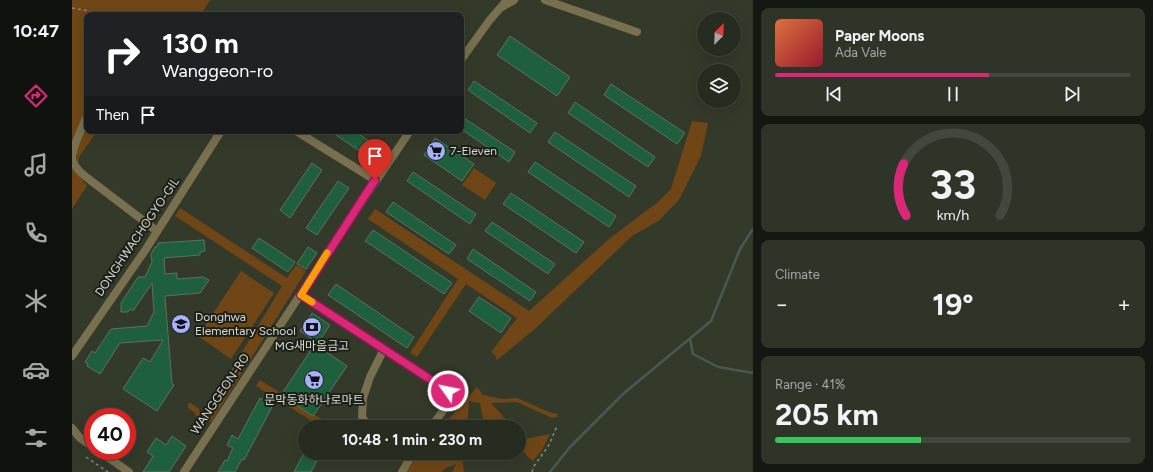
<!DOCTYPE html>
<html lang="en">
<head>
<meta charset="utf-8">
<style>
	:root { --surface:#272c20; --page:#2f3429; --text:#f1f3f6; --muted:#a4a7a5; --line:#43483e; --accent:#db2777 }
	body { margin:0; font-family:Figtree,"Noto Sans KR",sans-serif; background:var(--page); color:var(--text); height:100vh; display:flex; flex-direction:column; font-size:15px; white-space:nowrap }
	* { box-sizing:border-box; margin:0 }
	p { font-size:13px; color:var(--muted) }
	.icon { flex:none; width:22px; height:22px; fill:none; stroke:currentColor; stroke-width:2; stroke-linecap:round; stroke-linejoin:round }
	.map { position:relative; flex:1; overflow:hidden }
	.panel { display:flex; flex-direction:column; gap:8px; padding:8px; background:#151812; width:400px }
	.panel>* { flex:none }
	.top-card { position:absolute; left:12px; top:12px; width:380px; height:122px; border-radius:8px; box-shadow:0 4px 16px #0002,0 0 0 1px var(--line); background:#202124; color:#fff; overflow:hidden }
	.needle { width:26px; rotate:24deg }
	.controls { position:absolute; left:625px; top:12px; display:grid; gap:8px }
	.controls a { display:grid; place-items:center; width:44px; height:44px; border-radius:50%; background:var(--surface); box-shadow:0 4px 16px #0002,0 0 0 1px var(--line); font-size:20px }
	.speed { position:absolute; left:12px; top:408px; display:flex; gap:8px; font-size:20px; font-weight:700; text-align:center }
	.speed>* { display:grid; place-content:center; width:52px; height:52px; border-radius:50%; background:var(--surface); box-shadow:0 4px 16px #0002,0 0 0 1px var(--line); line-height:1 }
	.speed .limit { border:6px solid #d22; background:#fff; color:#111 }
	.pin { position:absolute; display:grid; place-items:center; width:34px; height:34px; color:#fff; margin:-41px -17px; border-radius:50% 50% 50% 0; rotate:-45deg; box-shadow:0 0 4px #0007 }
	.pin .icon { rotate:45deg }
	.me { position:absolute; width:44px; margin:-22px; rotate:303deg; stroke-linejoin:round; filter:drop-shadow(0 0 3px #0008) }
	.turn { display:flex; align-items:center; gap:14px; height:84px; padding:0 12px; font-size:18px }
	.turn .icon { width:52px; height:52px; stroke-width:2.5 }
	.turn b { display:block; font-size:28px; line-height:34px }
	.then { display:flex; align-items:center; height:38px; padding:0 12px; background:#0003; gap:8px; font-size:15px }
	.big { font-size:30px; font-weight:700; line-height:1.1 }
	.panel .card { flex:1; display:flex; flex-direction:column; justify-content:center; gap:6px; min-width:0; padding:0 14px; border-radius:8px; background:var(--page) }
	.panel .dial { align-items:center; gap:0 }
	.dial svg { height:104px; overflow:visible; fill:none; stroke:var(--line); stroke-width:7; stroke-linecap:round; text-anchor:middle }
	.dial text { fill:var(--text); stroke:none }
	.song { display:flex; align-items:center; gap:12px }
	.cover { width:48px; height:48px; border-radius:6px; background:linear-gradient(135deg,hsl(20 70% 55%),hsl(350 70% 35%)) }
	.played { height:4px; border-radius:2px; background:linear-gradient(90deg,var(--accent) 60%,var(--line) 60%) }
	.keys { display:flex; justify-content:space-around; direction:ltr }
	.heat { display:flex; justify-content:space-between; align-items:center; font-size:22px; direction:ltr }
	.charge { height:6px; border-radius:3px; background:linear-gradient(90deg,#34c759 41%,var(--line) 0) }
	.trip { position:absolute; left:226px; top:420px; width:228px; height:40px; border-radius:20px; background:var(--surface); box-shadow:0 4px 16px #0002,0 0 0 1px var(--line); font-weight:700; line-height:40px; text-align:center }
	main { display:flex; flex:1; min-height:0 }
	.menu { display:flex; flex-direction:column; width:72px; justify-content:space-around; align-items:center; background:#10120d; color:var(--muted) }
	.menu .icon { width:28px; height:28px }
	.menu .selected { color:var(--accent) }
	.menu b { font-size:18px; color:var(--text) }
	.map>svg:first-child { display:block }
	.green { fill:#704616 }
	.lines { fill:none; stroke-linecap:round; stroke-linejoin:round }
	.stream { stroke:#4b5753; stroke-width:2.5 }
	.building { fill:#1e603d; stroke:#5e7064 }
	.path { stroke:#83887b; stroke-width:1.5; stroke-dasharray:3 3; stroke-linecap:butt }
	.minor { stroke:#78704e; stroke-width:8 }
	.tertiary { stroke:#78704e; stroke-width:8 }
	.route-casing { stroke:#8e194d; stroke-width:10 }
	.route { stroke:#db2777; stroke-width:7 }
	.slow { stroke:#f59e0b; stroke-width:7 }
	.labels { text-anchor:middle; stroke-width:4; stroke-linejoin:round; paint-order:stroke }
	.poi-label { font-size:12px; fill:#d8dcd2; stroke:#1d2019; text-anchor:start }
	.street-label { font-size:12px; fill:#d8dcd2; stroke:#1d2019 }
</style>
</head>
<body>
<main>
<nav class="menu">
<b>10:47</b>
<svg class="icon selected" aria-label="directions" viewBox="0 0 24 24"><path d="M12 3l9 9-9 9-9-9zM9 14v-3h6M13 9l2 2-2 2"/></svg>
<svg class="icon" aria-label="music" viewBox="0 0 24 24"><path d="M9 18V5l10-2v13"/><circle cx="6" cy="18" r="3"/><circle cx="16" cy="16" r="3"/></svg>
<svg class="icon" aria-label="phone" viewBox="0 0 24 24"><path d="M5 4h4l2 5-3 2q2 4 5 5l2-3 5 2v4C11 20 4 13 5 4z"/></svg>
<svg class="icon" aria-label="climate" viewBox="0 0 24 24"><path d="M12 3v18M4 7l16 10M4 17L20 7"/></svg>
<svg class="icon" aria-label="car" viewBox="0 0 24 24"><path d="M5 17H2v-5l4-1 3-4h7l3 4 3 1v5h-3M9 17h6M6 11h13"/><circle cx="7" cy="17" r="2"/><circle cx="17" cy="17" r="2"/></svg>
<svg class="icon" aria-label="filters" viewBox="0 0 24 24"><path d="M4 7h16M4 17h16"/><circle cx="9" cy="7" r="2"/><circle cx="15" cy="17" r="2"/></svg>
</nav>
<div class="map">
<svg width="681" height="472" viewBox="0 0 681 472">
	<rect width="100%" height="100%" fill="#343a2a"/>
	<path class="green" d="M 0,0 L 138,0 L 129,15 L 31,15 L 26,14 L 26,15 L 15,15 L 15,109 L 0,149 Z
		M 620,121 L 636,123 L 629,156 L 607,200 L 586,221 L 560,236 L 464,328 L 425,360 L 423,355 L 419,352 L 445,318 L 394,284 L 345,357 L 338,353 L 386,279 L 296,219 L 303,209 L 457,311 L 537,239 L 586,202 L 599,189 Z
		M 15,127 L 15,131 L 25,131 L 7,157 L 6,166 C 1,152 9,141 15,127 Z
		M 0,167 L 15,186 L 0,209 Z
		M 402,168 L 424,183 L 413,200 L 390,185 Z
		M 108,208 L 215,278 L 224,265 L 234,271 L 139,422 L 134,422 L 125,418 L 122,412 L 116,408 L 117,402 L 126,408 L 131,417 L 210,286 L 103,216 Z
		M 169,271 L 202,293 L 159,359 L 126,336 Z
		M 188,380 L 251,420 L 248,426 L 184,386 Z
		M 405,387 L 411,395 L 431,399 L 445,398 L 477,412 L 486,414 L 485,417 L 480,418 L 445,402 L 419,403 L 441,427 L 427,427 L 411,419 L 408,403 L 397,401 L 396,416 L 393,427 L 370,427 Z
		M 447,434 L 452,439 L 478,434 L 470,450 L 461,461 C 451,454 447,446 447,434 Z
		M 347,453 L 386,453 L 391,463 L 392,472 L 380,472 L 384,464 L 374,468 L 369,472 L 334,472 Z"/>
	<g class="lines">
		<path class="stream" d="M 618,339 L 621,354 L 646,367 L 681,373
			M 478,472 L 498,447 L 551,394 L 639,321 L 668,249 L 681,229"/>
	</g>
	<path class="building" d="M 438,36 L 498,77 L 485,96 L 425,55 Z
		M 402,81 L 465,123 L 458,133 L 396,90 Z
		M 539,84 L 613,133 L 605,144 L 532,95 Z
		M 503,102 L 583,157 L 576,167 L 496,113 Z
		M 389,116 L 443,152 L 437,162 L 389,129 Z
		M 258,131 L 282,131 L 306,147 L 298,158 Z
		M 483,132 L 564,186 L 557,197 L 476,142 Z
		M 363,138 L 402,164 L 390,181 L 352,155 Z
		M 463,162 L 544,216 L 537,227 L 456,172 Z
		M 240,163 L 250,170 L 218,218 L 208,210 Z
		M 341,172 L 404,214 L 398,224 L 335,181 Z
		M 266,181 L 277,188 L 245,235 L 234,228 Z
		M 439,193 L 512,242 L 504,253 L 431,204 Z
		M 321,202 L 384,245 L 377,254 L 314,212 Z
		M 420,222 L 483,264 L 476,274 L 413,231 Z
		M 301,230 L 380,283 L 372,294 L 293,241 Z
		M 187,238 L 223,262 L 216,272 L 180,248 Z
		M 132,240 L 133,251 L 128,252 L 128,255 L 92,258 L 93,274 L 105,273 L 105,279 L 131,277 L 137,280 L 128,293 L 93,296 L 100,384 L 102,385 L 85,411 L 51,389 L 71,358 L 78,362 L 91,340 L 48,343 L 28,374 L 15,366 L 16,364 L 13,362 L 20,351 L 23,353 L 39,329 L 75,326 L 82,312 L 80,283 L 61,311 L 58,309 L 56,312 L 49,312 L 49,303 L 66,277 L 73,277 L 80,262 L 79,254 L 83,247 L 86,246 L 86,243 Z
		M 236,247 L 245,253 L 234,269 L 225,264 Z
		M 401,249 L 464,292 L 458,301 L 395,259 Z
		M 264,284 L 342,337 L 335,348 L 256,295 Z
		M 407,297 L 439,318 L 429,333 L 397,311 Z
		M 240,313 L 258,325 L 246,343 L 228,331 Z
		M 243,344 L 275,366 L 241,416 L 209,395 Z
		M 188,398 L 201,405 L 172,460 L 170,459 L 163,472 L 146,472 L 153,460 L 155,461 L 161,448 L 155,445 L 160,435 L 166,439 Z
		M 100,436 L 114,446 L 97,472 L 71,472 L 81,456 L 75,452 L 84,438 L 94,445 Z
		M 232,453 L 249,453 L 239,472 L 222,472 Z"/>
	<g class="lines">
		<path class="path" d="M 0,8 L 17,11 L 25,15
			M 14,457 L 36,472
			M 460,472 L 462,466 L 477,445 L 485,426"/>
		<path class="minor" d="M 473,0 L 565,32
			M 430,7 L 442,0
			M 15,116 C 11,126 0,148 0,158 C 1,167 11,175 18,180 L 85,231
			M 297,427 L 290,417 L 291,398 L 298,377 L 312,349"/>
		<path class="tertiary" d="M 389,60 L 417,21 L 435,0
			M 224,131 L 303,180
			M 229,295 L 376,391 C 378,405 367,416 359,427
			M 0,356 L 74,249 L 149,131
			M 0,428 L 8,438 L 21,447
			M 27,451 L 57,472
			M 112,472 L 268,234 L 338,131
			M 330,472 L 341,453"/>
	</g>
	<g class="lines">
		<defs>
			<path id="route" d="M 303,180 L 229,295 L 376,391"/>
		</defs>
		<use href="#route" class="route-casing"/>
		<use href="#route" class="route"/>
		<path class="slow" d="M 240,302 L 229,295 L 255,253"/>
	</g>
	<defs>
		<symbol id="supermarket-disc" viewBox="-11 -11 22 22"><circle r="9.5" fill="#a7b1fc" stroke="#1d2019"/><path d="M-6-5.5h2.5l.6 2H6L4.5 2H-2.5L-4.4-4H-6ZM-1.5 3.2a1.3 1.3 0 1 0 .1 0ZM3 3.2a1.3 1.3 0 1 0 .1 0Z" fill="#111"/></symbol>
		<symbol id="school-disc" viewBox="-11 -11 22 22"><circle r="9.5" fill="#a7b1fc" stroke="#1d2019"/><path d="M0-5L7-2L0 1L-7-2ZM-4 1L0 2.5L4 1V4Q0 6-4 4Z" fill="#111"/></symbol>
		<symbol id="bank-disc" viewBox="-11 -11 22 22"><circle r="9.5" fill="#a7b1fc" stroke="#1d2019"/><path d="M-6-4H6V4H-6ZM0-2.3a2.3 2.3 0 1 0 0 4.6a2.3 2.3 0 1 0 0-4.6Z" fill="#111"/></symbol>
	</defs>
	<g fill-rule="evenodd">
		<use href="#supermarket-disc" x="353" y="140" width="22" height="22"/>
		<use href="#school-disc" x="98" y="313" width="22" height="22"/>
		<use href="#bank-disc" x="229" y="316" width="22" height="22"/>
		<use href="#supermarket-disc" x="231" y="369" width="22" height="22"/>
	</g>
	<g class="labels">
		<g class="poi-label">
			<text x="378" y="155">7-Eleven</text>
			<text x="123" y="321">Donghwa<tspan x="123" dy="14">Elementary School</tspan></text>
			<text x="240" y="350" text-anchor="middle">MG새마을금고</text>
			<text x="242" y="404" text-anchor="middle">문막동화하나로마트</text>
		</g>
		<g class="street-label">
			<text transform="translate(65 237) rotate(-56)" y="4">DONGHWACHOGYO-GIL</text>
			<text transform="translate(148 394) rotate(-56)" y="4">WANGGEON-RO</text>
		</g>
	</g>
</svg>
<div class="controls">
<a><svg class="needle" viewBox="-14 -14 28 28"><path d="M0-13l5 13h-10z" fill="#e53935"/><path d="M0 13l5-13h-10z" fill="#a4a7a5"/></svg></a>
<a><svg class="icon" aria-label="layers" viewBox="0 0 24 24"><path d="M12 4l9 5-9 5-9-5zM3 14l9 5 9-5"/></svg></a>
</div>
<div class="speed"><div class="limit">40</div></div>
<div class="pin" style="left:303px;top:180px;background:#d93025"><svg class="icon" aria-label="arrive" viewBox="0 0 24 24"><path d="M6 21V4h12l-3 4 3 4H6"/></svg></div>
<svg class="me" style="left:376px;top:391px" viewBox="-20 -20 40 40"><circle r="17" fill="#db2777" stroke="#fff" stroke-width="3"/><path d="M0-11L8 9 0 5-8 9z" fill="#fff"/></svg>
<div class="trip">10:48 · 1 min · 230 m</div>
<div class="top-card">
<div class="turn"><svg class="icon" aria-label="right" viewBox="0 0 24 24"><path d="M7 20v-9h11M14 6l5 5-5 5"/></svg><div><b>130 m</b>Wanggeon-ro</div></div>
<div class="then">Then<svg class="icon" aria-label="arrive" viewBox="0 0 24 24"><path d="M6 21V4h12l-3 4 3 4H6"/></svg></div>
</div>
</div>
<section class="panel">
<div class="card">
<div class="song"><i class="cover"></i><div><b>Paper Moons</b><p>Ada Vale</p></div></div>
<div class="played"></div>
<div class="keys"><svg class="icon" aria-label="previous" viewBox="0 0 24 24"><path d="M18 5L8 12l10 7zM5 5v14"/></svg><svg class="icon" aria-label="pause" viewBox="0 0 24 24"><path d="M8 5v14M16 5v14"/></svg><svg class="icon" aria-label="next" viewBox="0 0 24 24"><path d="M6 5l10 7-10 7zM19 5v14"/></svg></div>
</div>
<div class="card dial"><svg viewBox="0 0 100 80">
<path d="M14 69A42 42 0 1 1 86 69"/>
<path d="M14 69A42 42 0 0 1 12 29" stroke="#db2777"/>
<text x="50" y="56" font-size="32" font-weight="700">33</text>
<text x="50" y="72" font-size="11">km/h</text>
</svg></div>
<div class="card"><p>Climate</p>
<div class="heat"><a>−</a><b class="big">19°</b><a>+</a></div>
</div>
<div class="card"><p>Range · 41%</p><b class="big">205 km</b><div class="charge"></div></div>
</section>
</main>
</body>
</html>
